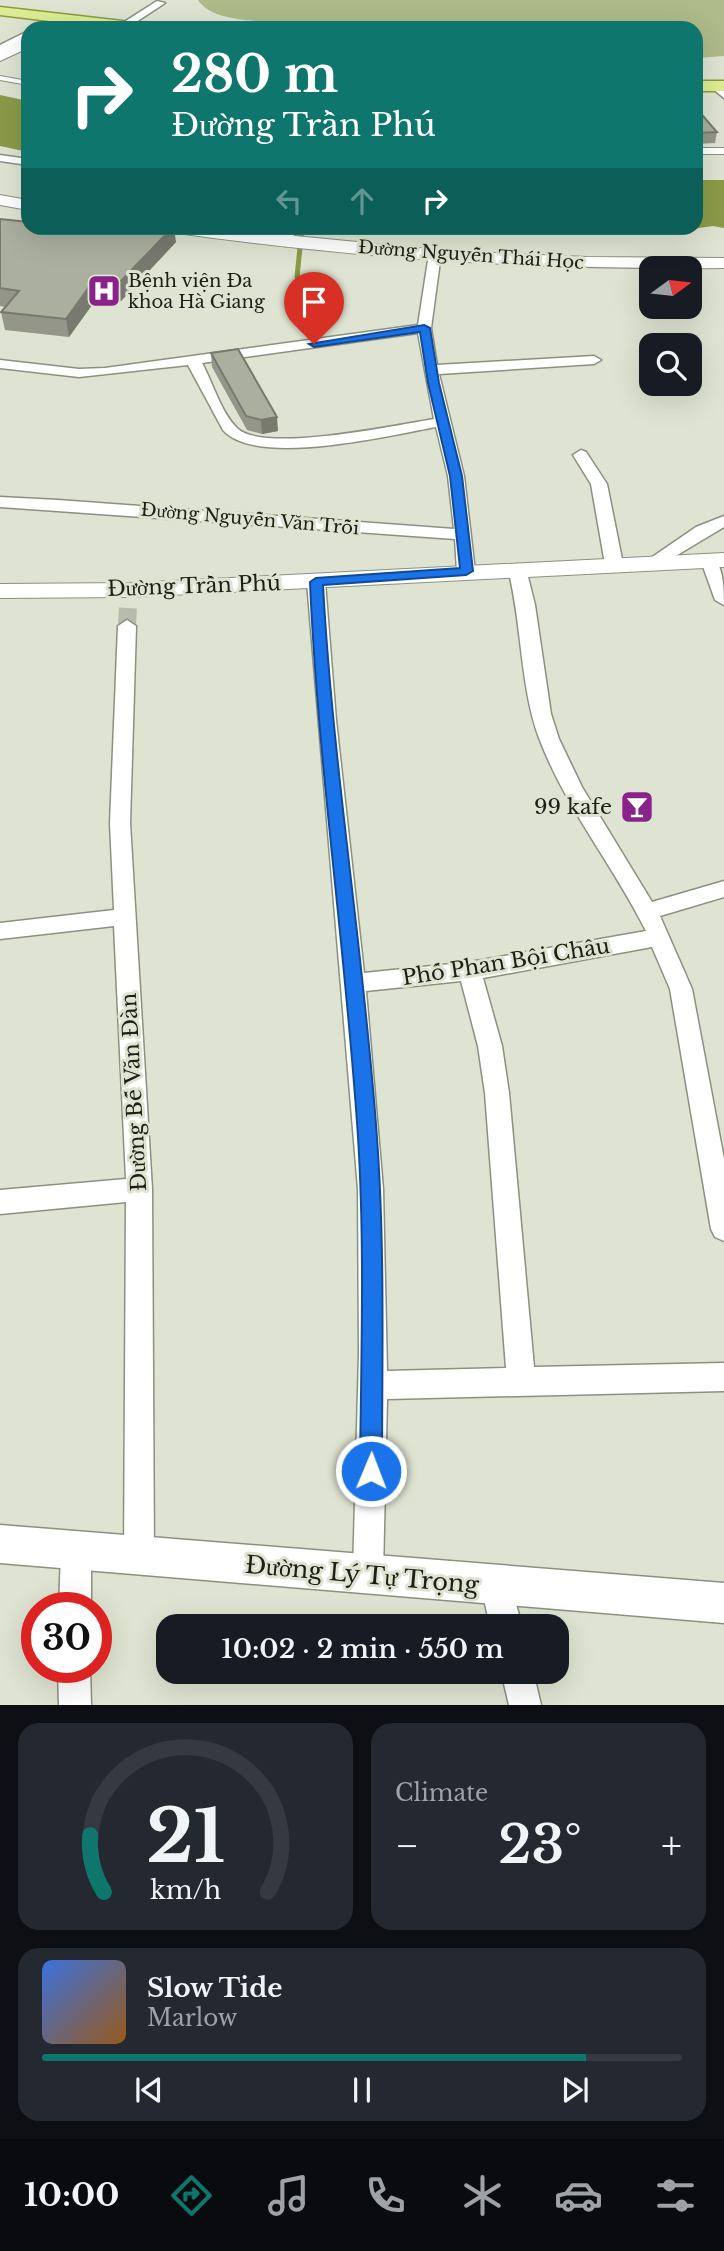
<!DOCTYPE html>
<html lang="en">
<head>
<meta charset="utf-8">
<style>
	:root { --surface:#171b24; --page:#242831; --text:#f1f3f6; --muted:#9ea1a6; --line:#363941; --accent:#0f766e }
	body { margin:0; font-family:"Libre Baskerville",serif; background:var(--page); color:var(--text); height:100vh; display:flex; flex-direction:column; font-size:26px; white-space:nowrap }
	* { box-sizing:border-box; margin:0 }
	p { font-size:23px; color:var(--muted) }
	.icon { flex:none; width:38px; height:38px; fill:none; stroke:currentColor; stroke-width:2; stroke-linecap:round; stroke-linejoin:round }
	.map { position:relative; height:1705px; overflow:hidden }
	.details { display:flex; flex-direction:column; gap:18px; padding:18px; background:#0d0f14; flex:1 }
	.details>* { flex:none }
	.top-card { position:absolute; left:21px; top:21px; width:682px; height:214px; border-radius:21px; box-shadow:0 7px 28px #0002; background:#0f766e; color:#fff; overflow:hidden }
	.needle { width:46px; rotate:75deg }
	.tools { position:absolute; left:639px; top:256px; display:grid; gap:14px }
	.tools a { display:grid; place-items:center; width:63px; height:63px; border-radius:14px; background:var(--surface); box-shadow:0 7px 28px #0002; font-size:35px }
	.speed { position:absolute; left:21px; top:1592px; display:flex; gap:14px; font-size:35px; font-weight:700; text-align:center }
	.speed>* { display:grid; place-content:center; width:91px; height:91px; border-radius:50%; background:var(--surface); box-shadow:0 7px 28px #0002; line-height:1 }
	.speed .limit { border:10px solid #d22; background:#fff; color:#111 }
	.pin { position:absolute; display:grid; place-items:center; width:60px; height:60px; color:#fff; margin:-72px -30px; border-radius:50% 50% 50% 0; rotate:-45deg; box-shadow:0 0 7px #0007 }
	.pin .icon { rotate:45deg }
	.me { position:absolute; width:77px; margin:-38px; rotate:1deg; stroke-linejoin:round; filter:drop-shadow(0 0 5px #0008) }
	.turn { display:flex; align-items:center; gap:24px; height:147px; padding:0 35px; font-size:32px }
	.turn .icon { width:91px; height:91px; stroke-width:2.5 }
	.turn b { display:block; font-size:49px; line-height:60px }
	.lanes { display:flex; align-items:center; height:66px; padding:0 35px; background:#0003; justify-content:center; gap:35px; direction:ltr }
	.lanes .off { opacity:.35 }
	.big { font-size:52px; font-weight:600; line-height:1.1 }
	.details .card { flex:1; display:flex; flex-direction:column; justify-content:center; gap:10px; min-width:0; padding:0 24px; border-radius:21px; background:var(--page) }
	.details .dial { align-items:center; gap:0 }
	.dial svg { height:182px; overflow:visible; fill:none; stroke:var(--line); stroke-width:7; stroke-linecap:round; text-anchor:middle }
	.dial text { fill:var(--text); stroke:none }
	.song { display:flex; align-items:center; gap:21px }
	.cover { width:84px; height:84px; border-radius:10px; background:linear-gradient(135deg,hsl(220 70% 55%),hsl(30 70% 35%)) }
	.played { height:7px; border-radius:4px; background:linear-gradient(90deg,var(--accent) 85%,var(--line) 85%) }
	.keys { display:flex; justify-content:space-around; direction:ltr }
	.heat { display:flex; justify-content:space-between; align-items:center; font-size:38px; direction:ltr }
	.details .tiles { flex:1; display:grid; gap:18px; grid-template-columns:1fr 1fr }
	.card:last-child { grid-column:span 2 }
	.trip { position:absolute; left:156px; top:1614px; width:413px; height:70px; border-radius:21px; background:var(--surface); box-shadow:0 7px 28px #0002; font-weight:600; line-height:70px; text-align:center }
	.dock { display:flex; height:112px; justify-content:space-around; align-items:center; background:#090b0e; color:var(--muted) }
	.dock .icon { width:49px; height:49px }
	.dock .current { color:var(--accent) }
	.dock b { font-size:32px; color:var(--text) }
	.map>svg:first-child { display:block }
	.green { fill:#afba89 }
	.water { fill:#8b9a48 }
	.lines { fill:none; stroke-linecap:round; stroke-linejoin:round }
	.stream { stroke:#8b9a48; stroke-width:5 }
	.minor-tunnel { stroke:#b8bcac; stroke-width:18; stroke-dasharray:18 9; stroke-linecap:butt }
	.pedestrian-casing { stroke:#8c907f; stroke-width:2 }
	.minor-casing { stroke:#8c907f; stroke-width:3 }
	.tertiary-casing { stroke:#8c907f; stroke-width:3 }
	.secondary-casing { stroke:#8c907f; stroke-width:2 }
	.primary-casing { stroke:#8b9c39; stroke-width:3 }
	.pedestrian { fill:#fff; fill-rule:evenodd }
	.minor { fill:#fff; fill-rule:evenodd }
	.tertiary { fill:#fff; fill-rule:evenodd }
	.secondary { fill:#fff; fill-rule:evenodd }
	.primary { fill:#ddec94; fill-rule:evenodd }
	.wall { fill:#939688 }
	.shaded-wall { fill:#787a6f }
	.building { fill:#abaf9e; stroke:#787a6f; stroke-width:2 }
	.route { fill:#1a73e8; stroke:#114b97; stroke-width:2 }
	.labels { text-anchor:middle; stroke-width:6; stroke-linejoin:round; paint-order:stroke }
	.far-street-label { font-size:18px; fill:#1c1e17; stroke:#dfe3d1 }
	.far-poi-label { font-size:18px; fill:#1c1e17; stroke:#dfe3d1; text-anchor:start }
	.street-label { font-size:21px; fill:#1c1e17; stroke:#dfe3d1 }
	.poi-label { font-size:21px; fill:#1c1e17; stroke:#dfe3d1; text-anchor:end }
	.near-street-label { font-size:24px; fill:#1c1e17; stroke:#dfe3d1 }
</style>
</head>
<body>
<div class="map">
<svg width="724" height="1705" viewBox="0 0 724 1705">
	<rect width="100%" height="100%" fill="#dfe3d1"/>
	<path class="green" d="M 198,0 L 724,0 L 724,56 L 697,58 L 696,28 L 311,28 C 279,17 216,28 198,0 Z"/>
	<path class="water" d="M 0,95 L 28,101 L 28,152 L 0,146 Z
		M 697,180 L 724,180 L 724,228 L 713,226 L 677,231 L 581,228 L 696,228 Z"/>
	<g class="lines">
		<path class="stream" d="M 297,277 L 302,228"/>
		<path class="minor-tunnel" d="M 127,626 L 128,606"/>
		<defs>
			<path id="pedestrian" d="M 0,76 L 28,81 L 28,85 L 0,80 Z
				M 696,148 L 724,148 L 724,154 L 696,154 Z"/>
			<path id="minor" d="M 157,1 L 165,3 L 127,28 L 121,28 L 121,24 Z
				M 60,15 L 68,17 L 48,28 L 36,28 Z
				M 28,31 L 28,38 L 0,52 L 0,45 Z
				M 712,84 L 720,84 L 724,89 L 724,98 L 712,88 Z
				M 0,155 L 28,159 L 28,165 L 0,161 Z
				M 285,228 L 297,228 L 291,242 L 285,246 L 279,242 Z
				M 435,250 L 441,254 L 431,328 L 437,365 L 594,356 L 601,360 L 594,364 L 439,374 L 464,476 L 475,571 L 472,575 L 466,576 L 457,571 L 455,539 L 0,507 L 0,497 L 58,500 L 454,529 L 448,476 L 436,427 C 391,435 256,468 223,430 L 188,365 L 79,377 L 0,368 L 0,360 L 79,369 L 105,368 L 418,325 L 429,254 ZM 418,333 L 434,419 C 397,425 266,453 238,429 C 221,413 213,383 202,363 Z
				M 581,450 L 586,452 L 607,484 L 623,564 L 620,568 L 608,568 L 605,564 L 591,484 L 573,455 Z
				M 724,516 L 724,527 L 659,566 L 647,566 L 645,562 L 696,527 Z
				M 709,556 C 724,561 724,590 724,605 L 715,600 L 701,561 Z
				M 517,564 L 526,569 L 535,605 L 551,714 L 559,739 L 582,787 L 652,902 L 724,881 L 724,897 L 660,916 L 692,989 L 724,1159 L 724,1241 L 715,1237 L 711,1229 L 670,989 L 652,947 L 483,978 L 502,1046 L 509,1093 L 534,1367 L 724,1363 L 724,1391 L 387,1399 L 383,1573 L 379,1584 L 368,1588 L 357,1584 L 353,1573 L 359,1354 L 358,1189 L 307,582 L 316,577 L 325,582 L 336,720 L 364,973 L 470,962 L 646,931 C 613,865 565,807 539,738 C 520,687 522,623 508,569 ZM 461,981 L 478,1046 L 485,1093 L 506,1368 L 387,1371 L 383,1189 L 366,991 Z
				M 127,620 L 136,626 L 130,823 L 152,1189 L 154,1559 L 150,1570 L 139,1574 L 128,1570 L 124,1559 L 126,1202 L 0,1214 L 0,1190 L 126,1179 L 114,926 L 0,939 L 0,923 L 114,910 L 110,823 L 118,626 Z
				M 76,1538 L 87,1542 L 91,1553 L 91,1608 L 59,1608 L 61,1553 L 65,1542 Z
				M 497,1570 L 508,1575 L 522,1626 L 490,1626 L 481,1586 L 486,1575 Z
				M 58,1668 L 90,1668 L 91,1705 L 59,1705 Z
				M 501,1671 L 533,1671 L 541,1705 L 509,1705 Z"/>
			<path id="tertiary" d="M 0,1525 L 724,1583 L 724,1623 L 0,1563 Z"/>
			<path id="secondary" d="M 67,16 L 79,19 L 65,28 L 47,28 Z
				M 28,38 L 28,48 L 0,61 L 0,51 Z
				M 0,195 L 28,200 L 28,210 L 0,205 Z
				M 168,228 L 212,228 L 450,251 L 587,257 L 724,258 L 724,268 C 544,270 359,259 177,233 Z
				M 724,553 L 724,567 L 130,597 L 0,598 L 0,584 L 130,583 Z"/>
			<path id="primary" d="M 0,7 L 140,23 L 148,28 L 107,28 L 0,15 Z
				M 696,81 L 724,81 L 724,91 L 696,91 Z"/>
		</defs>
		<use href="#pedestrian" class="pedestrian-casing"/>
		<use href="#minor" class="minor-casing"/>
		<use href="#tertiary" class="tertiary-casing"/>
		<use href="#secondary" class="secondary-casing"/>
		<use href="#primary" class="primary-casing"/>
		<use href="#pedestrian" class="pedestrian"/>
		<use href="#minor" class="minor"/>
		<use href="#tertiary" class="tertiary"/>
		<use href="#secondary" class="secondary"/>
		<use href="#primary" class="primary"/>
	</g>
	<path class="wall" d="M 696,108 L 717,132 L 715,143 L 696,144 Z
		M 0,219 L 176,242 L 121,301 L 97,298 L 69,337 L 5,330 L 1,312 L 5,307 L 0,306 Z
		M 211,353 L 278,431 L 262,434 L 247,430 L 212,367 Z"/>
	<path class="shaded-wall" d="M 172,228 L 174,228 L 176,242 L 121,301 L 119,283 Z
		M 94,280 L 97,298 L 69,337 L 66,319 Z
		M 277,417 L 278,431 L 262,434 L 261,420 Z"/>
	<path class="building" d="M 696,108 L 717,132 L 696,133 Z
		M 0,219 L 28,222 L 28,228 L 74,228 L 91,229 L 93,228 L 172,228 L 119,283 L 94,280 L 66,319 L 1,312 L 19,291 L 0,288 Z
		M 238,349 L 277,417 L 261,420 L 246,416 L 211,353 Z"/>
	<path class="route" d="M 424,325 L 430,328 L 439,383 L 462,476 L 473,571 L 466,575 L 323,585 C 333,770 364,953 377,1138 C 385,1249 382,1360 382,1471 L 379,1479 L 371,1482 L 363,1479 L 360,1471 C 361,1360 365,1248 358,1137 C 346,951 318,767 310,582 L 316,578 L 460,568 L 450,476 L 428,383 L 420,332 L 314,347 L 309,344 Z"/>
	<defs>
		<symbol id="hospital-square" viewBox="-11 -11 22 22"><rect x="-9" y="-9" width="18" height="18" rx="4" fill="#8a2389" stroke="#dfe3d1"/><path d="M-5-5h3v3.5h4V-5h3V5h-3V1.5h-4V5h-3Z" fill="#fff"/></symbol>
		<symbol id="bar-square" viewBox="-11 -11 22 22"><rect x="-9" y="-9" width="18" height="18" rx="4" fill="#8a2389" stroke="#dfe3d1"/><path d="M-6-5H6L.8 .8V4.5H3.5V6h-7V4.5H-.8V.8Z" fill="#fff"/></symbol>
	</defs>
	<g fill-rule="evenodd">
		<use href="#hospital-square" x="85" y="272" width="38" height="38"/>
		<use href="#bar-square" x="618" y="788" width="38" height="38"/>
	</g>
	<g class="labels">
		<g class="far-street-label">
			<text transform="translate(471 255) rotate(4)" y="6">Đường Nguyễn Thái Học</text>
			<text transform="translate(250 519) rotate(5)" y="6">Đường Nguyễn Văn Trỗi</text>
		</g>
		<g class="far-poi-label">
			<text x="128" y="287">Bệnh viện Đa<tspan x="128" dy="21">khoa Hà Giang</tspan></text>
		</g>
		<g class="street-label">
			<text transform="translate(194 586) rotate(-2)" y="7">Đường Trần Phú</text>
			<text transform="translate(506 962) rotate(-9)" y="7">Phố Phan Bội Châu</text>
			<text transform="translate(134 1092) rotate(-93)" y="7">Đường Bế Văn Đàn</text>
		</g>
		<g class="poi-label">
			<text x="612" y="814">99 kafe</text>
		</g>
		<g class="near-street-label">
			<text transform="translate(362 1575) rotate(5)" y="8">Đường Lý Tự Trọng</text>
		</g>
	</g>
</svg>
<div class="tools">
<a><svg class="needle" viewBox="-14 -14 28 28"><path d="M0-13l5 13h-10z" fill="#e53935"/><path d="M0 13l5-13h-10z" fill="#9ea1a6"/></svg></a>
<a><svg class="icon" aria-label="search" viewBox="0 0 24 24"><circle cx="10" cy="10" r="6"/><path d="M15 15l6 6"/></svg></a>
</div>
<div class="speed"><div class="limit">30</div></div>
<div class="pin" style="left:314px;top:344px;background:#d93025"><svg class="icon" aria-label="arrive" viewBox="0 0 24 24"><path d="M6 21V4h12l-3 4 3 4H6"/></svg></div>
<svg class="me" style="left:371px;top:1471px" viewBox="-20 -20 40 40"><circle r="17" fill="#1a73e8" stroke="#fff" stroke-width="3"/><path d="M0-11L8 9 0 5-8 9z" fill="#fff"/></svg>
<div class="trip">10:02 · 2 min · 550 m</div>
<div class="top-card">
<div class="turn"><svg class="icon" aria-label="right" viewBox="0 0 24 24"><path d="M7 20v-9h11M14 6l5 5-5 5"/></svg><div><b>280 m</b>Đường Trần Phú</div></div>
<div class="lanes"><svg class="icon off" aria-label="left" viewBox="0 0 24 24"><path d="M17 20v-9H6M10 6l-5 5 5 5"/></svg><svg class="icon off" aria-label="ahead" viewBox="0 0 24 24"><path d="M12 20V5M6 11l6-6 6 6"/></svg><svg class="icon" aria-label="right" viewBox="0 0 24 24"><path d="M7 20v-9h11M14 6l5 5-5 5"/></svg></div>
</div>
</div>
<section class="details">
<div class="tiles">
<div class="card dial"><svg viewBox="0 0 100 80">
<path d="M14 69A42 42 0 1 1 86 69"/>
<path d="M14 69A42 42 0 0 1 8 44" stroke="#0f766e"/>
<text x="50" y="56" font-size="32" font-weight="700">21</text>
<text x="50" y="72" font-size="11">km/h</text>
</svg></div>
<div class="card"><p>Climate</p>
<div class="heat"><a>−</a><b class="big">23°</b><a>+</a></div>
</div>
<div class="card">
<div class="song"><i class="cover"></i><div><b>Slow Tide</b><p>Marlow</p></div></div>
<div class="played"></div>
<div class="keys"><svg class="icon" aria-label="previous" viewBox="0 0 24 24"><path d="M18 5L8 12l10 7zM5 5v14"/></svg><svg class="icon" aria-label="pause" viewBox="0 0 24 24"><path d="M8 5v14M16 5v14"/></svg><svg class="icon" aria-label="next" viewBox="0 0 24 24"><path d="M6 5l10 7-10 7zM19 5v14"/></svg></div>
</div>
</div>
</section>
<nav class="dock">
<b>10:00</b>
<svg class="icon current" aria-label="directions" viewBox="0 0 24 24"><path d="M12 3l9 9-9 9-9-9zM9 14v-3h6M13 9l2 2-2 2"/></svg>
<svg class="icon" aria-label="music" viewBox="0 0 24 24"><path d="M9 18V5l10-2v13"/><circle cx="6" cy="18" r="3"/><circle cx="16" cy="16" r="3"/></svg>
<svg class="icon" aria-label="phone" viewBox="0 0 24 24"><path d="M5 4h4l2 5-3 2q2 4 5 5l2-3 5 2v4C11 20 4 13 5 4z"/></svg>
<svg class="icon" aria-label="climate" viewBox="0 0 24 24"><path d="M12 3v18M4 7l16 10M4 17L20 7"/></svg>
<svg class="icon" aria-label="car" viewBox="0 0 24 24"><path d="M5 17H2v-5l4-1 3-4h7l3 4 3 1v5h-3M9 17h6M6 11h13"/><circle cx="7" cy="17" r="2"/><circle cx="17" cy="17" r="2"/></svg>
<svg class="icon" aria-label="filters" viewBox="0 0 24 24"><path d="M4 7h16M4 17h16"/><circle cx="9" cy="7" r="2"/><circle cx="15" cy="17" r="2"/></svg>
</nav>
</body>
</html>
